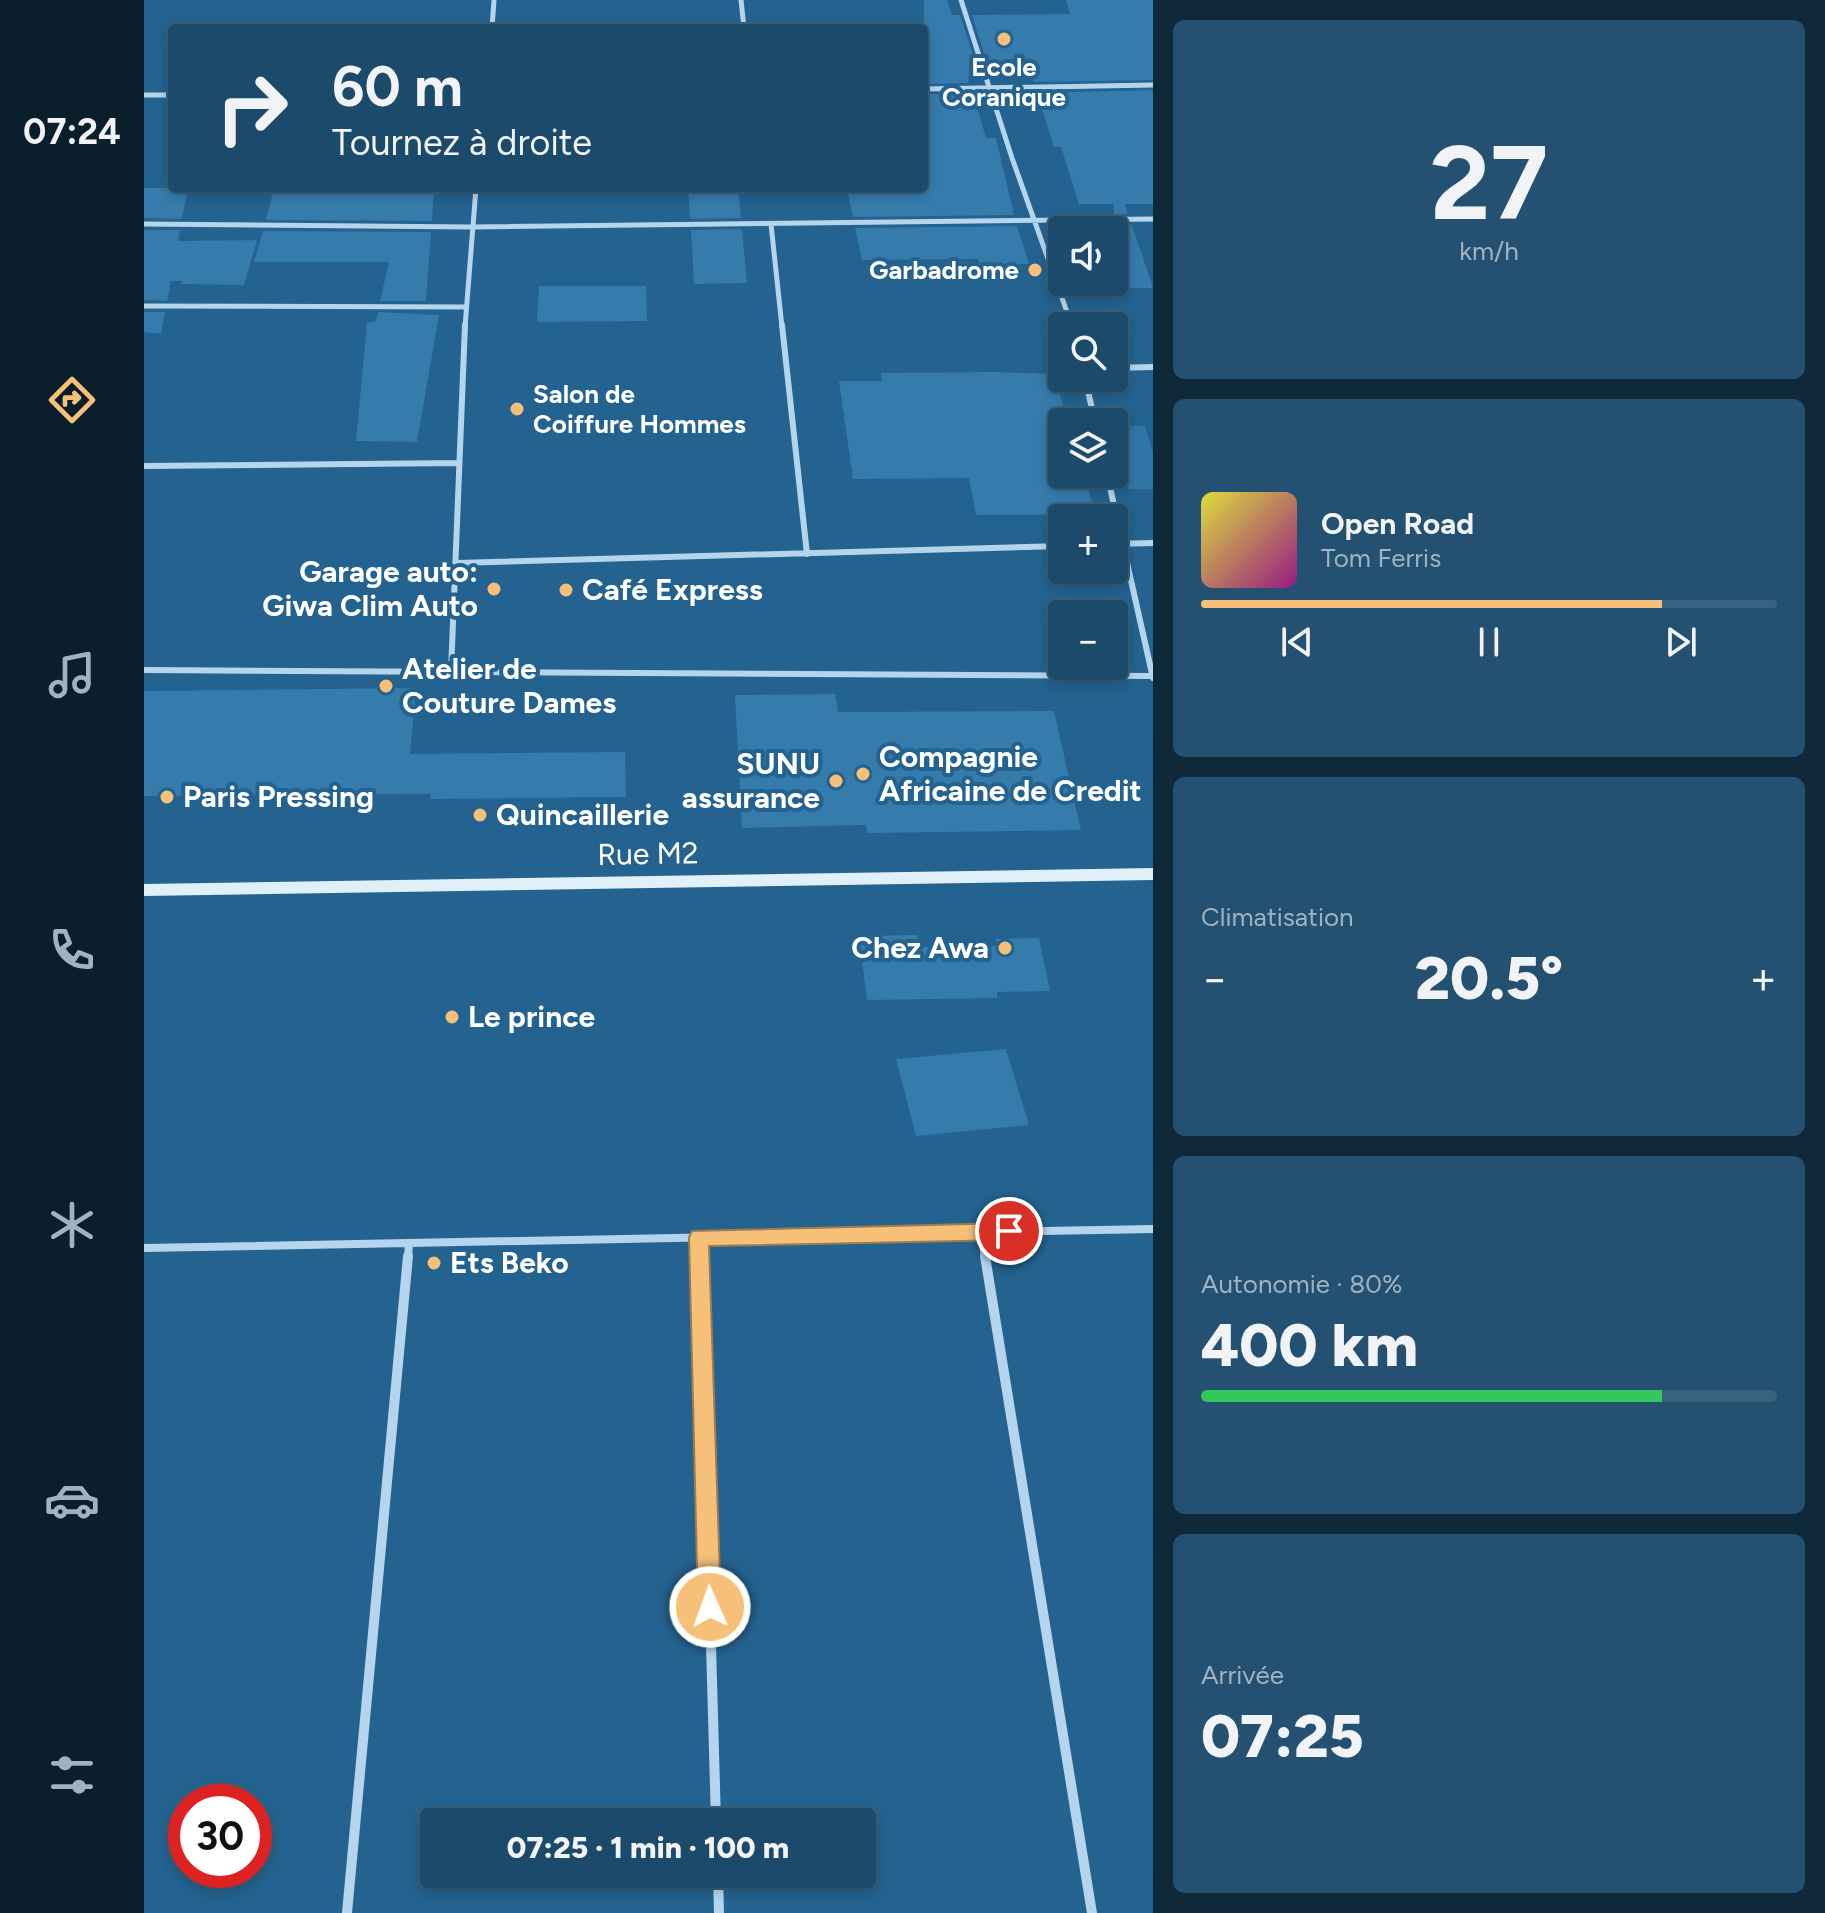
<!DOCTYPE html>
<html lang="fr">
<head>
<meta charset="utf-8">
<style>
	:root { --surface:#1b4a6b; --page:#245171; --text:#f1f3f6; --muted:#a0b3c1; --line:#39627e; --accent:#f6c079 }
	body { margin:0; font-family:Figtree,sans-serif; background:var(--page); color:var(--text); height:100vh; display:flex; flex-direction:column; font-size:30px; white-space:nowrap }
	* { box-sizing:border-box; margin:0 }
	p { font-size:26px; color:var(--muted) }
	.icon { flex:none; width:44px; height:44px; fill:none; stroke:currentColor; stroke-width:2; stroke-linecap:round; stroke-linejoin:round }
	.map { position:relative; flex:1; overflow:hidden }
	.drawer { display:flex; flex-direction:column; gap:20px; padding:20px; background:#0f293b; width:672px }
	.drawer>* { flex:none }
	.hud { position:absolute; left:24px; top:24px; width:760px; height:168px; border-radius:8px; box-shadow:0 4px 12px #0003,0 0 0 2px var(--line); background:#1b4a6b; color:var(--text); overflow:hidden }
	.tools { position:absolute; left:904px; top:216px; display:grid; gap:16px }
	.tools a { display:grid; place-items:center; width:80px; height:80px; border-radius:8px; background:var(--surface); box-shadow:0 4px 12px #0003,0 0 0 2px var(--line); font-size:40px }
	.speed { position:absolute; left:24px; top:1784px; display:flex; gap:16px; font-size:40px; font-weight:700; text-align:center }
	.speed>* { display:grid; place-content:center; width:104px; height:104px; border-radius:50%; background:var(--surface); box-shadow:0 4px 12px #0003,0 0 0 2px var(--line); line-height:1 }
	.speed .limit { border:12px solid #d22; background:#fff; color:#111 }
	.pin { position:absolute; display:grid; place-items:center; width:68px; height:68px; color:#fff; margin:-34px; border:4px solid #fff; border-radius:50%; box-shadow:0 2px 8px #0007 }
	.me { position:absolute; width:88px; margin:-44px; rotate:358deg; stroke-linejoin:round; filter:drop-shadow(0 0 6px #0008) }
	.turn { display:flex; align-items:center; gap:28px; height:168px; padding:0 32px; font-size:36px }
	.turn .icon { width:104px; height:104px; stroke-width:2.5 }
	.turn b { display:block; font-size:56px; line-height:68px }
	.big { font-size:60px; font-weight:800; line-height:1.1 }
	.drawer .card { flex:1; display:flex; flex-direction:column; justify-content:center; gap:12px; min-width:0; padding:0 28px; border-radius:12px; background:var(--page) }
	.drawer .dial { align-items:center; gap:0 }
	.dial b { font-size:104px; line-height:1 }
	.song { display:flex; align-items:center; gap:24px }
	.cover { width:96px; height:96px; border-radius:12px; background:linear-gradient(135deg,hsl(60 70% 55%),hsl(310 70% 35%)) }
	.played { height:8px; border-radius:4px; background:linear-gradient(90deg,var(--accent) 80%,var(--line) 80%) }
	.keys { display:flex; justify-content:space-around; direction:ltr }
	.heat { display:flex; justify-content:space-between; align-items:center; font-size:44px; direction:ltr }
	.charge { height:12px; border-radius:6px; background:linear-gradient(90deg,#34c759 80%,var(--line) 0) }
	.trip { position:absolute; left:276px; top:1808px; width:456px; height:80px; border-radius:8px; background:var(--surface); box-shadow:0 4px 12px #0003,0 0 0 2px var(--line); font-weight:800; line-height:80px; text-align:center }
	main { display:flex; flex:1; min-height:0 }
	.dock { display:flex; flex-direction:column; width:144px; justify-content:space-around; align-items:center; background:#0b1e2b; color:var(--muted) }
	.dock .icon { width:56px; height:56px }
	.dock .current { color:var(--accent) }
	.dock b { font-size:36px; color:var(--text) }
	.map>svg:first-child { display:block }
	.green { fill:#2f76a7 }
	.building { fill:#357bac }
	.lines { fill:none; stroke-linecap:round; stroke-linejoin:round }
	.street-far3 { stroke:#b5d5ec; stroke-width:5 }
	.street-far2 { stroke:#b5d5ec; stroke-width:6 }
	.street-far1 { stroke:#b5d5ec; stroke-width:8 }
	.street { stroke:#b5d5ec; stroke-width:10 }
	.secondary { fill:#e1eff9; fill-rule:evenodd }
	.route { fill:#f6c079; stroke:#a07d4f; stroke-width:2 }
	.poi-dot { fill:#f6c079; stroke:#24628f; stroke-width:3 }
	.labels { text-anchor:middle; stroke-width:8; stroke-linejoin:round; paint-order:stroke }
	.far-poi-label { font-size:26px; font-weight:bold; fill:#fff; stroke:#24628f }
	.poi-label { font-size:30px; font-weight:bold; fill:#fff; stroke:#24628f; text-anchor:start }
	.street-label { font-size:30px; fill:#fff; stroke:#24628f }
</style>
</head>
<body>
<main>
<nav class="dock">
<b>07:24</b>
<svg class="icon current" aria-label="directions" viewBox="0 0 24 24"><path d="M12 3l9 9-9 9-9-9zM9 14v-3h6M13 9l2 2-2 2"/></svg>
<svg class="icon" aria-label="music" viewBox="0 0 24 24"><path d="M9 18V5l10-2v13"/><circle cx="6" cy="18" r="3"/><circle cx="16" cy="16" r="3"/></svg>
<svg class="icon" aria-label="phone" viewBox="0 0 24 24"><path d="M5 4h4l2 5-3 2q2 4 5 5l2-3 5 2v4C11 20 4 13 5 4z"/></svg>
<svg class="icon" aria-label="climate" viewBox="0 0 24 24"><path d="M12 3v18M4 7l16 10M4 17L20 7"/></svg>
<svg class="icon" aria-label="car" viewBox="0 0 24 24"><path d="M5 17H2v-5l4-1 3-4h7l3 4 3 1v5h-3M9 17h6M6 11h13"/><circle cx="7" cy="17" r="2"/><circle cx="17" cy="17" r="2"/></svg>
<svg class="icon" aria-label="filters" viewBox="0 0 24 24"><path d="M4 7h16M4 17h16"/><circle cx="9" cy="7" r="2"/><circle cx="15" cy="17" r="2"/></svg>
</nav>
<div class="map">
<svg width="1009" height="1913" viewBox="0 0 1009 1913">
	<rect width="100%" height="100%" fill="#24628f"/>
	<path class="green" d="M 970,426 L 1001,426 L 1009,453 L 1009,489 L 985,489 Z"/>
	<path class="building" d="M 780,0 L 803,0 L 808,15 L 816,15 L 836,76 L 824,77 L 825,83 L 780,84 Z
		M 922,0 L 1009,0 L 1009,80 L 890,82 L 888,76 L 847,76 L 828,15 L 926,14 Z
		M 1009,90 L 1009,204 L 981,204 L 984,214 L 970,214 L 970,204 L 935,204 L 917,147 L 910,147 L 893,93 Z
		M 780,94 L 829,94 L 842,138 L 852,138 L 870,215 L 709,217 L 703,189 L 780,188 Z
		M 0,188 L 44,188 L 38,219 L 0,218 Z
		M 130,188 L 290,188 L 288,221 L 122,220 Z
		M 544,188 L 594,188 L 597,218 L 546,219 Z
		M 970,225 L 988,225 L 1009,288 L 970,288 Z
		M 873,226 L 885,264 L 836,265 L 834,259 L 718,260 L 711,228 Z
		M 598,229 L 603,283 L 550,284 L 547,230 Z
		M 0,230 L 36,230 L 34,241 L 113,240 L 100,285 L 37,284 L 38,281 L 27,281 L 23,301 L 0,300 Z
		M 119,231 L 287,232 L 282,301 L 236,301 L 245,262 L 110,262 Z
		M 395,286 L 502,286 L 503,321 L 393,322 Z
		M 0,312 L 21,312 L 17,334 L 0,332 Z
		M 234,312 L 295,315 L 273,442 L 212,441 L 223,323 L 232,321 Z
		M 851,372 L 910,374 L 924,422 L 918,422 L 918,474 L 939,474 L 952,514 L 832,515 L 825,478 L 709,479 L 695,381 L 738,381 L 737,373 Z
		M 272,688 L 266,754 L 481,752 L 482,797 L 286,799 L 287,794 L 0,796 L 0,691 Z
		M 691,694 L 694,712 L 910,711 L 937,830 L 723,833 L 722,825 L 598,828 L 591,695 Z
		M 774,935 L 775,947 L 853,946 L 852,939 L 895,938 L 906,991 L 853,992 L 853,998 L 723,1000 L 715,936 Z
		M 862,1049 L 885,1125 L 772,1136 L 752,1059 Z"/>
	<g class="lines">
		<path class="street-far3" d="M 597,0 L 600,28
			M 817,0 L 868,158 L 928,326
			M 348,28 L 350,0
			M 780,89 L 1009,85
			M 0,95 L 28,95
			M 0,224 L 328,227 L 1009,219
			M 627,224 L 638,327
			M 0,306 L 322,307
			M 321,327 L 332,188"/>
		<path class="street-far2" d="M 638,325 L 663,554
			M 970,368 L 1009,367
			M 941,378 L 951,422
			M 0,466 L 315,463
			M 963,474 L 1009,678
			M 970,544 L 1009,543
			M 313,563 L 918,546
			M 0,670 L 1008,676
			M 307,672 L 321,325"/>
		<path class="street-far1" d="M 837,1232 L 841,1258
			M 555,1237 L 556,1258
			M 0,1248 L 1009,1229
			M 264,1258 L 265,1243"/>
		<path class="street" d="M 556,1256 L 572,1822
			M 841,1256 L 948,1913
			M 574,1874 L 575,1913
			M 203,1913 L 264,1256"/>
		<path class="secondary" d="M 1009,868 L 1009,880 L 0,896 L 0,884 Z"/>
	</g>
	<path class="route" d="M 865,1223 L 873,1225 L 876,1231 L 873,1237 L 865,1240 L 565,1246 L 577,1607 L 574,1615 L 566,1618 L 557,1615 L 554,1607 L 545,1237 L 548,1231 Z"/>
	<g class="poi-dot">
		<circle cx="860" cy="39" r="8"/>
		<circle cx="891" cy="270" r="8"/>
		<circle cx="373" cy="409" r="8"/>
		<circle cx="350" cy="589" r="8"/>
		<circle cx="422" cy="590" r="8"/>
		<circle cx="242" cy="686" r="8"/>
		<circle cx="719" cy="774" r="8"/>
		<circle cx="692" cy="781" r="8"/>
		<circle cx="23" cy="797" r="8"/>
		<circle cx="336" cy="815" r="8"/>
		<circle cx="861" cy="948" r="8"/>
		<circle cx="308" cy="1017" r="8"/>
		<circle cx="290" cy="1263" r="8"/>
	</g>
	<g class="labels">
		<g class="far-poi-label">
			<text x="860" y="76">Ecole<tspan x="860" dy="30">Coranique</tspan></text>
			<text x="875" y="279" text-anchor="end">Garbadrome</text>
			<text x="389" y="403" text-anchor="start">Salon de<tspan x="389" dy="30">Coiffure Hommes</tspan></text>
		</g>
		<g class="poi-label">
			<text x="334" y="582" text-anchor="end">Garage auto:<tspan x="334" dy="34">Giwa Clim Auto</tspan></text>
			<text x="438" y="600">Café Express</text>
			<text x="258" y="679">Atelier de<tspan x="258" dy="34">Couture Dames</tspan></text>
			<text x="735" y="767">Compagnie<tspan x="735" dy="34">Africaine de Credit</tspan></text>
			<text x="676" y="774" text-anchor="end">SUNU<tspan x="676" dy="34">assurance</tspan></text>
			<text x="39" y="807">Paris Pressing</text>
			<text x="352" y="825">Quincaillerie</text>
			<text x="845" y="958" text-anchor="end">Chez Awa</text>
			<text x="324" y="1027">Le prince</text>
			<text x="306" y="1273">Ets Beko</text>
		</g>
		<g class="street-label">
			<text transform="translate(504 854) rotate(-1)" y="10">Rue M2</text>
		</g>
	</g>
</svg>
<div class="tools">
<a><svg class="icon" aria-label="sound" viewBox="0 0 24 24"><path d="M4 9h4l5-4v14l-5-4H4zM17 9q2 3 0 6"/></svg></a>
<a><svg class="icon" aria-label="search" viewBox="0 0 24 24"><circle cx="10" cy="10" r="6"/><path d="M15 15l6 6"/></svg></a>
<a><svg class="icon" aria-label="layers" viewBox="0 0 24 24"><path d="M12 4l9 5-9 5-9-5zM3 14l9 5 9-5"/></svg></a>
<a>+</a>
<a>−</a>
</div>
<div class="speed"><div class="limit">30</div></div>
<div class="pin" style="left:865px;top:1231px;background:#d93025"><svg class="icon" aria-label="arrive" viewBox="0 0 24 24"><path d="M6 21V4h12l-3 4 3 4H6"/></svg></div>
<svg class="me" style="left:566px;top:1607px" viewBox="-20 -20 40 40"><circle r="17" fill="#f6c079" stroke="#fff" stroke-width="3"/><path d="M0-11L8 9 0 5-8 9z" fill="#fff"/></svg>
<div class="trip">07:25 · 1 min · 100 m</div>
<div class="hud">
<div class="turn"><svg class="icon" aria-label="right" viewBox="0 0 24 24"><path d="M7 20v-9h11M14 6l5 5-5 5"/></svg><div><b>60 m</b>Tournez à droite</div></div>
</div>
</div>
<section class="drawer">
<div class="card dial"><b>27</b><p>km/h</p></div>
<div class="card">
<div class="song"><i class="cover"></i><div><b>Open Road</b><p>Tom Ferris</p></div></div>
<div class="played"></div>
<div class="keys"><svg class="icon" aria-label="previous" viewBox="0 0 24 24"><path d="M18 5L8 12l10 7zM5 5v14"/></svg><svg class="icon" aria-label="pause" viewBox="0 0 24 24"><path d="M8 5v14M16 5v14"/></svg><svg class="icon" aria-label="next" viewBox="0 0 24 24"><path d="M6 5l10 7-10 7zM19 5v14"/></svg></div>
</div>
<div class="card"><p>Climatisation</p>
<div class="heat"><a>−</a><b class="big">20.5°</b><a>+</a></div>
</div>
<div class="card"><p>Autonomie · 80%</p><b class="big">400 km</b><div class="charge"></div></div>
<div class="card"><p>Arrivée</p><b class="big">07:25</b></div>
</section>
</main>
</body>
</html>
